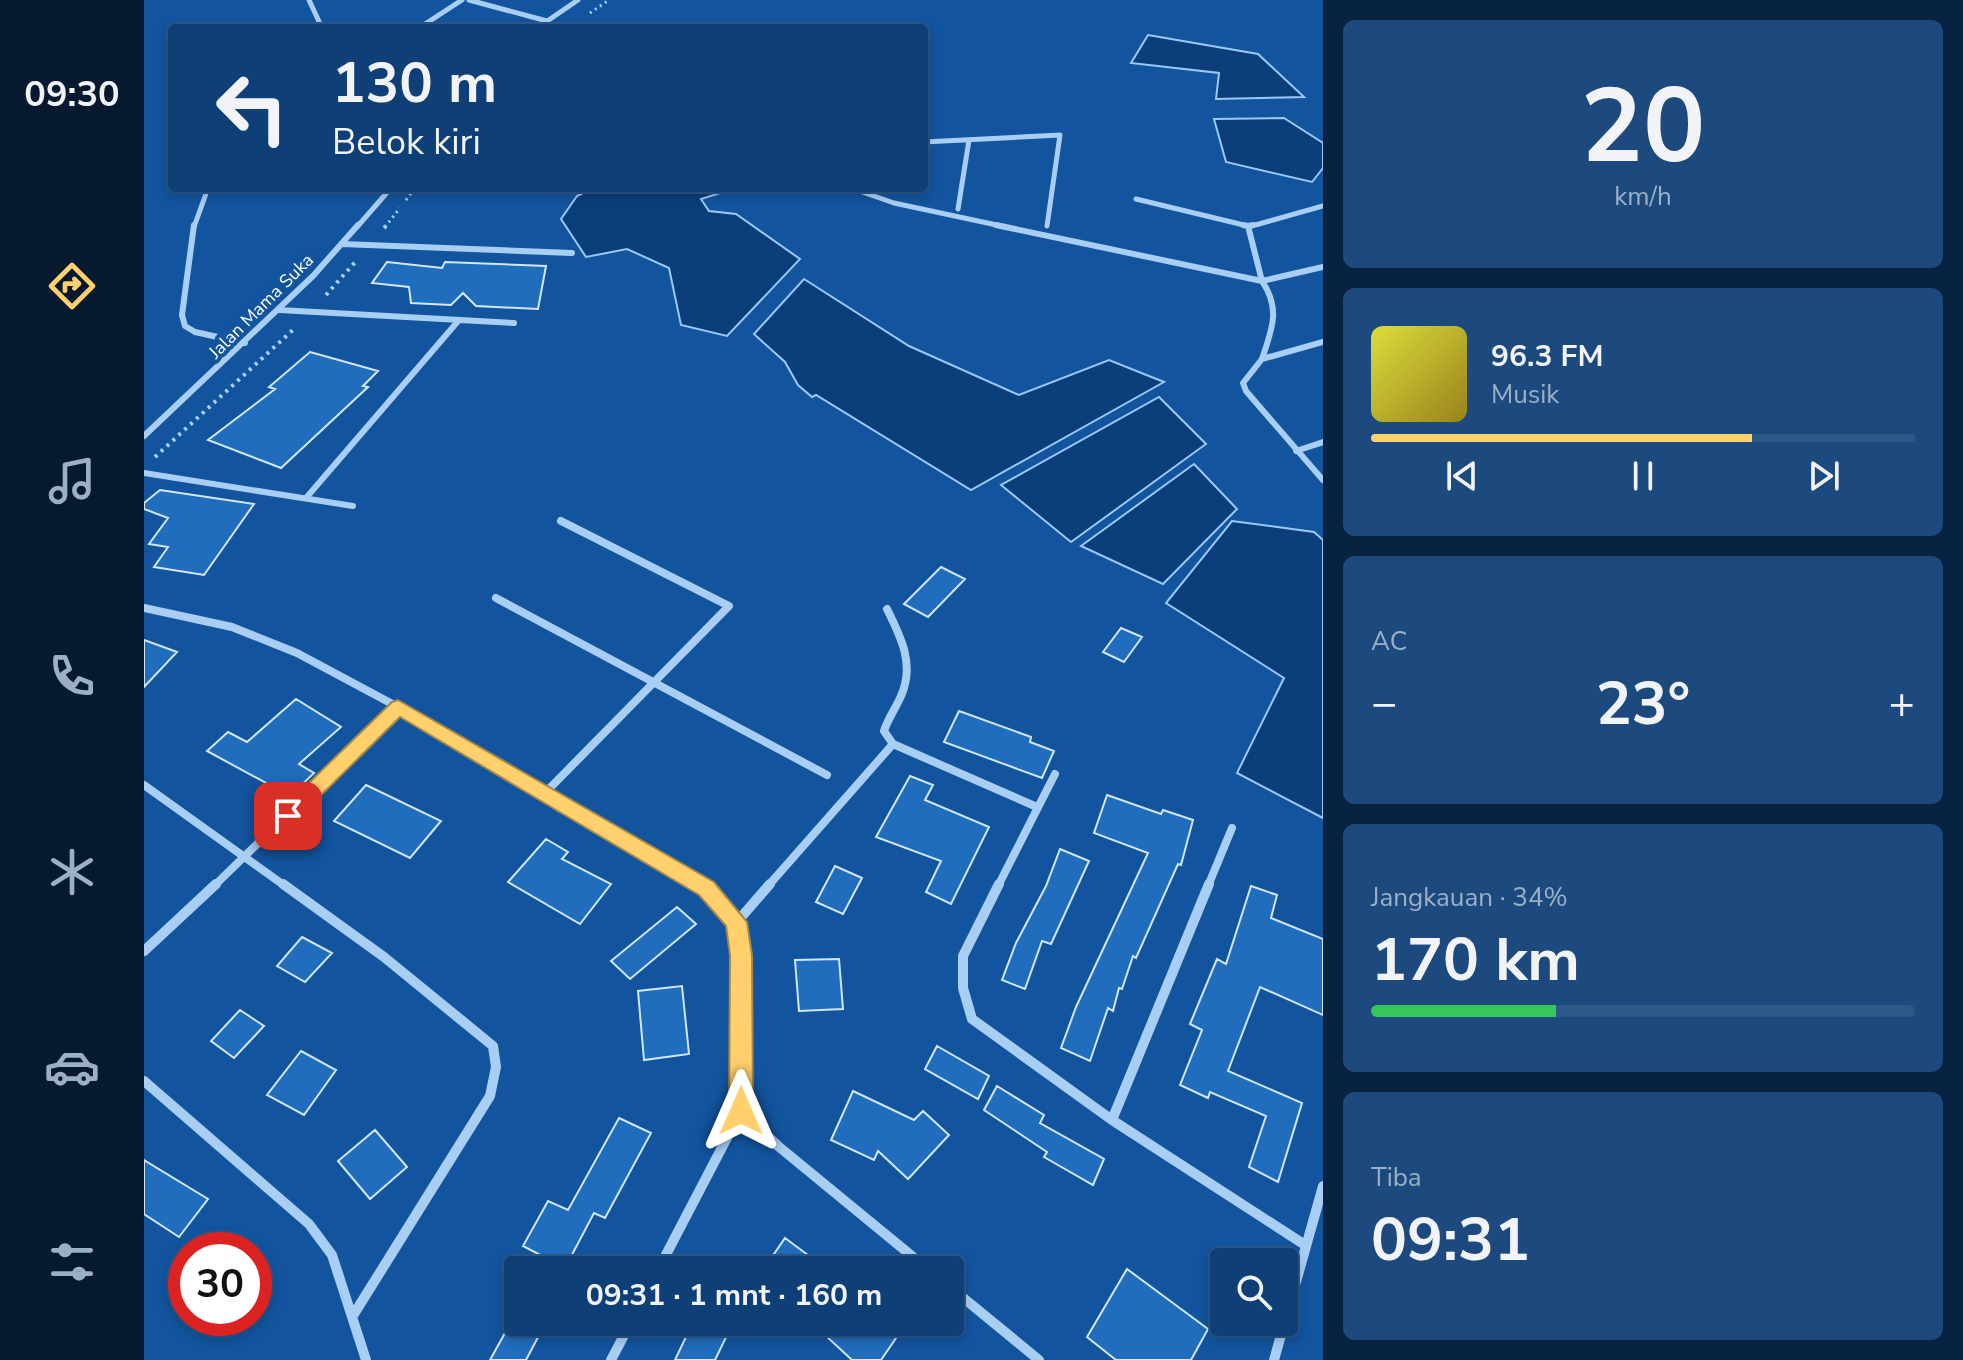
<!DOCTYPE html>
<html lang="id">
<head>
<meta charset="utf-8">
<style>
	:root { --surface:#0e3f76; --page:#1c4a7e; --text:#f1f3f6; --muted:#9bafc5; --line:#2e5888; --accent:#ffd06c }
	body { margin:0; font-family:"Nunito Sans",sans-serif; background:var(--page); color:var(--text); height:100vh; display:flex; flex-direction:column; font-size:30px; white-space:nowrap }
	* { box-sizing:border-box; margin:0 }
	p { font-size:26px; color:var(--muted) }
	.icon { flex:none; width:44px; height:44px; fill:none; stroke:currentColor; stroke-width:2; stroke-linecap:round; stroke-linejoin:round }
	.map { position:relative; flex:1; overflow:hidden }
	.drawer { display:flex; flex-direction:column; gap:20px; padding:20px; background:#082341; width:640px }
	.drawer>* { flex:none }
	.top-card { position:absolute; left:24px; top:24px; width:760px; height:168px; border-radius:8px; box-shadow:0 4px 12px #0003,0 0 0 2px var(--line); background:#0e3f76; color:var(--text); overflow:hidden }
	.tools { position:absolute; left:1066px; top:1248px; display:grid; gap:16px }
	.tools a { display:grid; place-items:center; width:88px; height:88px; border-radius:8px; background:var(--surface); box-shadow:0 4px 12px #0003,0 0 0 2px var(--line); font-size:40px }
	.speed { position:absolute; left:24px; top:1232px; display:flex; gap:16px; font-size:40px; font-weight:700; text-align:center }
	.speed>* { display:grid; place-content:center; width:104px; height:104px; border-radius:50%; background:var(--surface); box-shadow:0 4px 12px #0003,0 0 0 2px var(--line); line-height:1 }
	.speed .limit { border:12px solid #d22; background:#fff; color:#111 }
	.pin { position:absolute; display:grid; place-items:center; width:68px; height:68px; color:#fff; margin:-34px; border-radius:16px; box-shadow:0 4px 12px #0006 }
	.me { position:absolute; width:88px; margin:-44px; rotate:0deg; stroke-linejoin:round; filter:drop-shadow(0 0 6px #0008) }
	.turn { display:flex; align-items:center; gap:28px; height:168px; padding:0 32px; font-size:36px }
	.turn .icon { width:104px; height:104px; stroke-width:2.5 }
	.turn b { display:block; font-size:56px; line-height:68px }
	.big { font-size:60px; font-weight:700; line-height:1.1 }
	.drawer .tile { flex:1; display:flex; flex-direction:column; justify-content:center; gap:12px; min-width:0; padding:0 28px; border-radius:12px; background:var(--page) }
	.drawer .dial { align-items:center; gap:0 }
	.dial b { font-size:104px; line-height:1 }
	.song { display:flex; align-items:center; gap:24px }
	.cover { width:96px; height:96px; border-radius:12px; background:linear-gradient(135deg,hsl(60 70% 55%),hsl(50 70% 35%)) }
	.played { height:8px; border-radius:4px; background:linear-gradient(90deg,var(--accent) 70%,var(--line) 70%) }
	.keys { display:flex; justify-content:space-around; direction:ltr }
	.heat { display:flex; justify-content:space-between; align-items:center; font-size:44px; direction:ltr }
	.charge { height:12px; border-radius:6px; background:linear-gradient(90deg,#34c759 34%,var(--line) 0) }
	.trip { position:absolute; left:360px; top:1256px; width:460px; height:80px; border-radius:8px; background:var(--surface); box-shadow:0 4px 12px #0003,0 0 0 2px var(--line); font-weight:700; line-height:80px; text-align:center }
	main { display:flex; flex:1; min-height:0 }
	.tabs { display:flex; flex-direction:column; width:144px; justify-content:space-around; align-items:center; background:#06192f; color:var(--muted) }
	.tabs .icon { width:56px; height:56px }
	.tabs .active { color:var(--accent) }
	.tabs b { font-size:36px; color:var(--text) }
	.map>svg:first-child { display:block }
	.water { fill:#0b3e7a; stroke:#9bc9f7; stroke-width:2 }
	.building { fill:#206cbd; stroke:#d2e7fe; stroke-width:2 }
	.lines { fill:none; stroke-linecap:round; stroke-linejoin:round }
	.path-far1 { stroke:#a9cef4; stroke-width:3; stroke-dasharray:2 4; stroke-linecap:butt }
	.path { stroke:#a9cef4; stroke-width:4; stroke-dasharray:3 5; stroke-linecap:butt }
	.minor-far3 { stroke:#a9cef4; stroke-width:5 }
	.minor-far2 { stroke:#a9cef4; stroke-width:6 }
	.minor-far1 { stroke:#a9cef4; stroke-width:8 }
	.minor { stroke:#a9cef4; stroke-width:10 }
	.route { fill:#ffd06c; stroke:#a68746; stroke-width:2 }
	.labels { text-anchor:middle; stroke-width:8; stroke-linejoin:round; paint-order:stroke }
	.far-street-label { font-size:18px; fill:#fff; stroke:#12549e }
</style>
</head>
<body>
<main>
<nav class="tabs">
<b>09:30</b>
<svg class="icon active" aria-label="directions" viewBox="0 0 24 24"><path d="M12 3l9 9-9 9-9-9zM9 14v-3h6M13 9l2 2-2 2"/></svg>
<svg class="icon" aria-label="music" viewBox="0 0 24 24"><path d="M9 18V5l10-2v13"/><circle cx="6" cy="18" r="3"/><circle cx="16" cy="16" r="3"/></svg>
<svg class="icon" aria-label="phone" viewBox="0 0 24 24"><path d="M5 4h4l2 5-3 2q2 4 5 5l2-3 5 2v4C11 20 4 13 5 4z"/></svg>
<svg class="icon" aria-label="climate" viewBox="0 0 24 24"><path d="M12 3v18M4 7l16 10M4 17L20 7"/></svg>
<svg class="icon" aria-label="car" viewBox="0 0 24 24"><path d="M5 17H2v-5l4-1 3-4h7l3 4 3 1v5h-3M9 17h6M6 11h13"/><circle cx="7" cy="17" r="2"/><circle cx="17" cy="17" r="2"/></svg>
<svg class="icon" aria-label="filters" viewBox="0 0 24 24"><path d="M4 7h16M4 17h16"/><circle cx="9" cy="7" r="2"/><circle cx="15" cy="17" r="2"/></svg>
</nav>
<div class="map">
<svg width="1179" height="1360" viewBox="0 0 1179 1360">
	<rect width="100%" height="100%" fill="#12549e"/>
	<path class="water" d="M 1004,35 L 1114,54 L 1160,97 L 1072,99 L 1075,73 L 987,63 Z
		M 1140,118 L 1179,143 L 1179,168 L 1168,182 L 1082,162 L 1070,119 Z
		M 449,188 L 583,188 L 586,190 L 557,199 L 565,211 L 592,214 L 656,259 L 583,336 L 537,325 L 525,268 L 483,249 L 442,257 L 417,219 L 433,196 Z
		M 660,279 L 765,346 L 875,395 L 965,360 L 1020,382 L 827,490 L 672,395 L 668,397 L 654,385 L 641,362 L 610,334 Z
		M 1015,397 L 1062,444 L 927,542 L 857,485 Z
		M 1050,464 L 1093,509 L 1019,584 L 937,546 Z
		M 1088,521 L 1170,532 L 1179,540 L 1179,818 L 1093,773 L 1140,678 L 1022,603 Z"/>
	<path class="building" d="M 243,262 L 298,268 L 301,262 L 402,266 L 394,309 L 332,306 L 319,293 L 307,305 L 267,303 L 265,287 L 228,283 Z
		M 166,352 L 234,371 L 219,386 L 224,387 L 137,468 L 64,440 L 131,389 L 125,387 Z
		M 16,490 L 110,504 L 60,575 L 10,567 L 24,547 L 5,544 L 24,518 L 0,509 L 0,503 Z
		M 797,567 L 821,579 L 784,617 L 760,604 Z
		M 977,628 L 998,637 L 980,662 L 959,652 Z
		M 0,640 L 33,652 L 0,687 Z
		M 152,699 L 197,727 L 155,764 L 170,773 L 146,796 L 63,751 L 84,732 L 103,742 Z
		M 815,711 L 887,737 L 886,742 L 910,751 L 898,778 L 800,742 Z
		M 766,776 L 789,785 L 781,800 L 845,827 L 807,904 L 782,892 L 797,861 L 732,837 Z
		M 222,785 L 297,821 L 266,858 L 190,821 Z
		M 963,795 L 1017,814 L 1019,810 L 1049,820 L 1037,865 L 1034,864 L 992,958 L 989,956 L 978,989 L 975,988 L 969,1011 L 964,1008 L 946,1061 L 917,1048 L 932,1007 L 1004,853 L 950,833 Z
		M 402,839 L 424,852 L 418,859 L 467,884 L 436,924 L 364,882 Z
		M 916,849 L 945,861 L 907,944 L 898,941 L 881,989 L 858,980 L 872,943 L 902,886 Z
		M 691,866 L 718,878 L 699,914 L 672,902 Z
		M 1107,886 L 1133,895 L 1127,918 L 1179,939 L 1179,1015 L 1116,987 L 1084,1071 L 1158,1103 L 1134,1182 L 1105,1167 L 1122,1116 L 1066,1092 L 1064,1098 L 1036,1085 L 1058,1030 L 1046,1024 L 1073,959 L 1082,964 Z
		M 533,907 L 552,924 L 486,979 L 467,961 Z
		M 158,937 L 188,953 L 161,982 L 133,966 Z
		M 695,959 L 699,1009 L 655,1011 L 651,960 Z
		M 538,986 L 545,1054 L 500,1060 L 494,991 Z
		M 96,1010 L 120,1026 L 90,1058 L 67,1041 Z
		M 793,1046 L 845,1076 L 834,1099 L 781,1069 Z
		M 157,1051 L 192,1070 L 160,1115 L 123,1095 Z
		M 853,1086 L 900,1115 L 896,1123 L 960,1159 L 949,1185 L 900,1157 L 903,1152 L 840,1110 Z
		M 709,1091 L 770,1120 L 779,1111 L 805,1135 L 764,1179 L 734,1151 L 730,1160 L 687,1140 Z
		M 475,1118 L 507,1133 L 461,1218 L 450,1213 L 421,1268 L 379,1246 L 404,1201 L 424,1210 Z
		M 231,1130 L 263,1167 L 226,1199 L 194,1161 Z
		M 0,1160 L 64,1199 L 35,1237 L 0,1214 Z
		M 641,1238 L 684,1270 L 619,1270 Z
		M 983,1269 L 1064,1329 L 1047,1360 L 972,1360 L 943,1337 Z
		M 367,1322 L 402,1322 L 382,1360 L 346,1360 Z
		M 549,1322 L 569,1322 L 586,1329 L 571,1360 L 531,1360 Z
		M 693,1322 L 763,1322 L 737,1360 L 708,1360 L 682,1336 Z"/>
	<g class="lines">
		<path class="path-far1" d="M 446,13 L 465,0
			M 262,200 L 271,188
			M 241,227 L 256,208"/>
		<path class="path" d="M 240,228 L 243,225
			M 182,295 L 213,260
			M 11,457 L 151,328"/>
		<path class="minor-far3" d="M 165,0 L 178,28
			M 325,0 L 403,21
			M 275,28 L 318,0
			M 393,28 L 434,0
			M 780,142 L 916,135 L 903,226
			M 707,188 L 750,203 L 862,227
			M 992,199 L 1104,226
			M 814,209 L 825,140
			M 50,227 L 64,188
			M 213,227 L 247,188
			M 1104,227 L 1179,206"/>
		<path class="minor-far2" d="M 50,225 L 38,315 L 41,326 L 51,332 L 101,343
			M 852,225 L 1118,281 C 1137,309 1128,329 1118,359 L 1179,342
			M 1099,225 L 1104,226
			M 1109,225 L 1104,226 L 1118,281 L 1179,267
			M 198,244 L 428,253
			M 135,310 L 370,323
			M 1118,359 L 1099,383 L 1102,391 L 1179,480
			M 0,436 L 169,276 L 214,225
			M 1152,451 L 1179,442
			M 0,473 L 209,506
			M 162,498 L 315,320"/>
		<path class="minor-far1" d="M 352,598 L 683,775
			M 0,608 L 88,627 L 153,653 L 254,707 L 557,886
			M 749,744 L 893,807
			M 0,785 L 141,886
			M 401,793 L 585,606 L 417,521
			M 70,886 L 254,707
			M 624,886 L 749,744 L 740,731 C 744,718 752,708 757,696 C 771,665 757,637 743,609
			M 854,886 L 911,774
			M 1064,886 L 1088,828"/>
		<path class="minor" d="M 139,884 L 240,957 L 349,1046 L 352,1067 L 346,1096 L 210,1314
			M 554,884 L 593,922 L 597,955 L 597,1111 L 634,1146 L 785,1270
			M 855,884 L 819,956 L 819,988 L 828,1019 L 968,1120 L 1161,1245
			M 593,922 L 626,884
			M 0,951 L 72,884
			M 0,1081 L 165,1224 L 188,1255 L 222,1360
			M 968,1120 L 1065,884
			M 514,1270 L 597,1111
			M 806,1287 L 895,1360
			M 467,1360 L 487,1322
			M 1130,1360 L 1179,1186"/>
	</g>
	<path class="route" d="M 254,700 L 570,882 L 603,922 L 608,955 L 609,1111 L 605,1119 L 597,1122 L 589,1119 L 585,1111 L 586,955 L 582,926 L 555,895 L 256,717 L 151,821 L 137,821 L 134,816 L 137,810 L 248,702 Z"/>
	<g class="labels">
		<g class="far-street-label">
			<text transform="translate(117 306) rotate(-45)" y="6">Jalan Mama Suka</text>
		</g>
	</g>
</svg>
<div class="tools">
<a><svg class="icon" aria-label="search" viewBox="0 0 24 24"><circle cx="10" cy="10" r="6"/><path d="M15 15l6 6"/></svg></a>
</div>
<div class="speed"><div class="limit">30</div></div>
<div class="pin" style="left:144px;top:816px;background:#d93025"><svg class="icon" aria-label="arrive" viewBox="0 0 24 24"><path d="M6 21V4h12l-3 4 3 4H6"/></svg></div>
<svg class="me" style="left:597px;top:1111px" viewBox="-20 -20 40 40"><path d="M0-17L14 15 0 8-14 15z" fill="#ffd06c" stroke="#fff" stroke-width="4"/></svg>
<div class="trip">09:31 · 1 mnt · 160 m</div>
<div class="top-card">
<div class="turn"><svg class="icon" aria-label="left" viewBox="0 0 24 24"><path d="M17 20v-9H6M10 6l-5 5 5 5"/></svg><div><b>130 m</b>Belok kiri</div></div>
</div>
</div>
<section class="drawer">
<div class="tile dial"><b>20</b><p>km/h</p></div>
<div class="tile">
<div class="song"><i class="cover"></i><div><b>96.3 FM</b><p>Musik</p></div></div>
<div class="played"></div>
<div class="keys"><svg class="icon" aria-label="previous" viewBox="0 0 24 24"><path d="M18 5L8 12l10 7zM5 5v14"/></svg><svg class="icon" aria-label="pause" viewBox="0 0 24 24"><path d="M8 5v14M16 5v14"/></svg><svg class="icon" aria-label="next" viewBox="0 0 24 24"><path d="M6 5l10 7-10 7zM19 5v14"/></svg></div>
</div>
<div class="tile"><p>AC</p>
<div class="heat"><a>−</a><b class="big">23°</b><a>+</a></div>
</div>
<div class="tile"><p>Jangkauan · 34%</p><b class="big">170 km</b><div class="charge"></div></div>
<div class="tile"><p>Tiba</p><b class="big">09:31</b></div>
</section>
</main>
</body>
</html>
